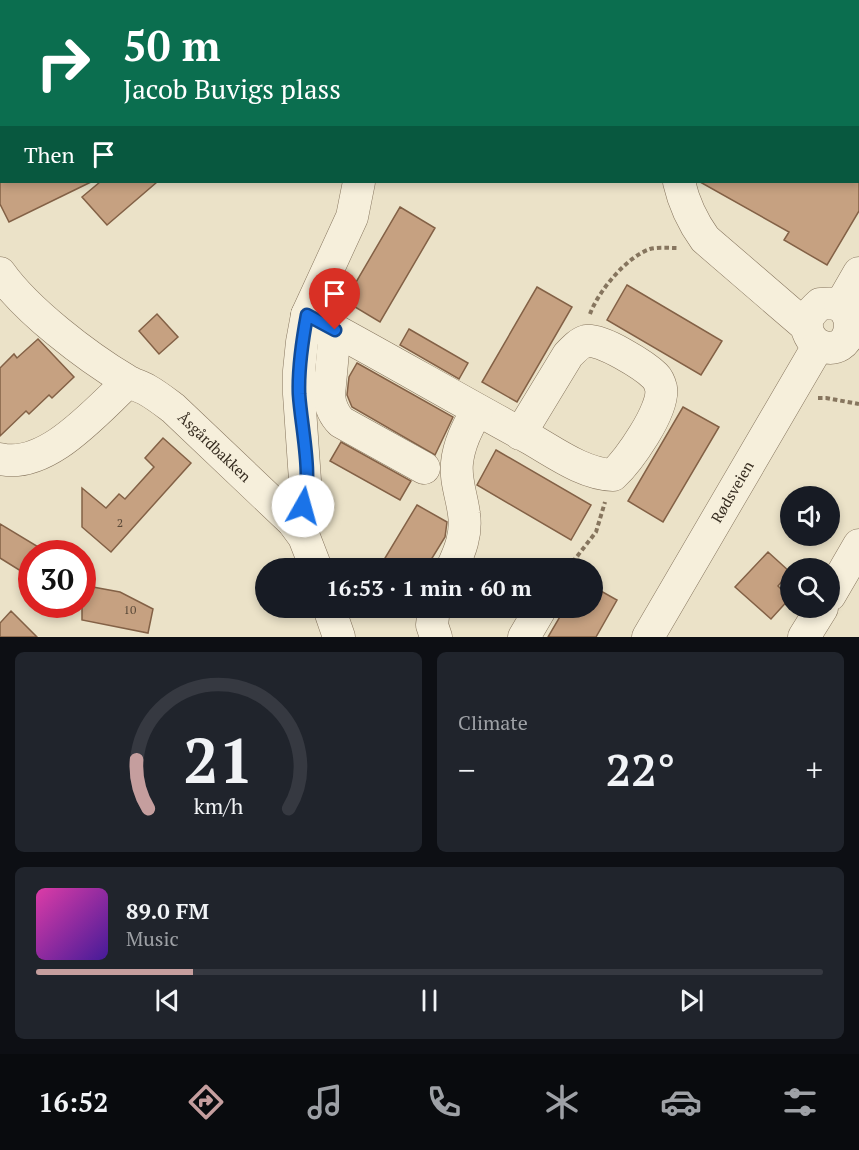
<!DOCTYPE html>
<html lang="en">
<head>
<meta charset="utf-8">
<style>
	:root { --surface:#171b24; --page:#20242c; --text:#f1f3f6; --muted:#9ea1a6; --line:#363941; --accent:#c59e9e }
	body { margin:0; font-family:"PT Serif",serif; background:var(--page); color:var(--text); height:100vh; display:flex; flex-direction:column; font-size:22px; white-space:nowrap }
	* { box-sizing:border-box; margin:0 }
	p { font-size:20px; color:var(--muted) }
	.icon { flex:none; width:33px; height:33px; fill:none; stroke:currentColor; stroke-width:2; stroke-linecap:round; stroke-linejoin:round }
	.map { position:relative; height:637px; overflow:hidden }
	.sheet { display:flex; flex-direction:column; gap:15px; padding:15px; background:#0d0f14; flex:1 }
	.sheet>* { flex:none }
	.banner { position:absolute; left:0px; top:0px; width:860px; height:183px; box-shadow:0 3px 9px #0003; background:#0b6e4f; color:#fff; overflow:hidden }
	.fabs { position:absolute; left:780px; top:486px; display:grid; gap:12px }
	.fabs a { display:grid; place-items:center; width:60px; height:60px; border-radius:50%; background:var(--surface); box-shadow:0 3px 9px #0003; font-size:30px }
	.speed { position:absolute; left:18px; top:540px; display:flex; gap:12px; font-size:30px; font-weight:700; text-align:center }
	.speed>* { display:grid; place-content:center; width:78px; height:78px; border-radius:50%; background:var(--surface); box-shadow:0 3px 9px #0003; line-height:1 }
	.speed .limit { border:9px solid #d22; background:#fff; color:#111 }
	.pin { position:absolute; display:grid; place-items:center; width:51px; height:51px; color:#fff; margin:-62px -26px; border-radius:50% 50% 50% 0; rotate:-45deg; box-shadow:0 0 6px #0007 }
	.pin .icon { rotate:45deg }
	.me { position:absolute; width:66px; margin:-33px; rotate:7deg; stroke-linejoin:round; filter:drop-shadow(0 0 4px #0008) }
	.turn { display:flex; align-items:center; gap:21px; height:126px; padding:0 24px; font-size:27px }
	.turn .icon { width:78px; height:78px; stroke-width:2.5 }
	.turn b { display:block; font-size:42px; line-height:51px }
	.then { display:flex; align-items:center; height:57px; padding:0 24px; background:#0003; gap:12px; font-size:22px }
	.big { font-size:45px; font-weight:800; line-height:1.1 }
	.sheet .widget { flex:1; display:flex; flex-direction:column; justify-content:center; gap:9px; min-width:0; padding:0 21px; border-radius:9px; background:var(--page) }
	.sheet .dial { align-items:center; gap:0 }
	.dial svg { height:156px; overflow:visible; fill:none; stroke:var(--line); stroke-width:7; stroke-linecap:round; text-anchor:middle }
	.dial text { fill:var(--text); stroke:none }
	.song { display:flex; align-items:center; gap:18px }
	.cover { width:72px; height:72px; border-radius:9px; background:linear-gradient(135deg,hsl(320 70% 55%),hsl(260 70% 35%)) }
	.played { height:6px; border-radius:3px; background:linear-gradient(90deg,var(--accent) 20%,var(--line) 20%) }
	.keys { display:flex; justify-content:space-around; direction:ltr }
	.heat { display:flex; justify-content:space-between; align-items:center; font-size:33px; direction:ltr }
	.sheet .tiles { flex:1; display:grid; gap:15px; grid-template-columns:1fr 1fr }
	.widget:last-child { grid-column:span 2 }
	.trip { position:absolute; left:255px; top:558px; width:348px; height:60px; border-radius:30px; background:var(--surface); box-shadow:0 3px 9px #0003; font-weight:800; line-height:60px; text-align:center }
	.tabs { display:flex; height:96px; justify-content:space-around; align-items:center; background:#090b0e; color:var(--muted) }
	.tabs .icon { width:42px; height:42px }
	.tabs .on { color:var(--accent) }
	.tabs b { font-size:27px; color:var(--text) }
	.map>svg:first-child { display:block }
	.building { fill:#c6a181; stroke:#836146; stroke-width:1.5 }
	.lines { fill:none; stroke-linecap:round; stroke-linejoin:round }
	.minor-casing { stroke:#86755e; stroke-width:33 }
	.path { stroke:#86755e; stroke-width:4; stroke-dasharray:4.5 3; stroke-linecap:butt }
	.minor { stroke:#f6efdb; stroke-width:32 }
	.route-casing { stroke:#114b97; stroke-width:15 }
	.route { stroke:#1a73e8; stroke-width:10 }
	.labels { text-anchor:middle; stroke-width:6; stroke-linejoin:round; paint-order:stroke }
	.number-label { font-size:12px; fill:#5b4a39 }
	.street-label { font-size:15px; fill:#372d21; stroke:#f3ecd7 }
</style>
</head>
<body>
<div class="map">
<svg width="859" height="637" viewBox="0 0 859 637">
	<rect width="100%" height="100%" fill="#ebe2c8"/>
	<path class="building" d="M 0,182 L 91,182 L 9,222 L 0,204 Z
		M 100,182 L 157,182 L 107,225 L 82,197 Z
		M 700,182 L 859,182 L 859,211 L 827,265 L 784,240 L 789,232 Z
		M 400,207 L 435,228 L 380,322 L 345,301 Z
		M 627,285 L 722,341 L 701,375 L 607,320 Z
		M 537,287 L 572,307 L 517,402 L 482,382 Z
		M 157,314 L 178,337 L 159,354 L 139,331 Z
		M 409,329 L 468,363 L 459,379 L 400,345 Z
		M 38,339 L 74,377 L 52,398 L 49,395 L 29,414 L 26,411 L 0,436 L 0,368 L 14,354 L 17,358 Z
		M 357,363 L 453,417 L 435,455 L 352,407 L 347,395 L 349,377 Z
		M 683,407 L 719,427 L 663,522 L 628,501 Z
		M 163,438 L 191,463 L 111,552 L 82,527 L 82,488 L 106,508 L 119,494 L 125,499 L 154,467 L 145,458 Z
		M 341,442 L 411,481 L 400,500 L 330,461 Z
		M 496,450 L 591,505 L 571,540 L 477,485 Z
		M 417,505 L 447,522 L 445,537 L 426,568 L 379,568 Z
		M 0,524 L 40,548 L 36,554 L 32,554 L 32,562 L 24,573 L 0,558 Z
		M 768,552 L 790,572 L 778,586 L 790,598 L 771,619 L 735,587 Z
		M 82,585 L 120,592 L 153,609 L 148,633 L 82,620 Z
		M 592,586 L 617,600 L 596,637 L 548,637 L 565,608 L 592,608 Z
		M 11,611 L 37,637 L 0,637 L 0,623 Z"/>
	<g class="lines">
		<defs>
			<g id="minor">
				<path d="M 659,0 L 659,2"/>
				<path d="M 344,2 L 345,0"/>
				<path d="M 538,2 L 538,0"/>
				<path d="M 0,62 L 2,61"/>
				<path d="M 679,182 C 684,204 692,221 705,239 L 806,326"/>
				<path id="s1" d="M 0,273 C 27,311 86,356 126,380 C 132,384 140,386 147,390 C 156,395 165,402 173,408 L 293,522 L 304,537 L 316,568"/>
				<path d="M 820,304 C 826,304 833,302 839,305 C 859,317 850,354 824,347 C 816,345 811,340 808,332 C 804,319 811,312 820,304 Z"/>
				<path d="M 840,306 L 859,273"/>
				<path d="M 307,315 C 382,355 455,398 529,438 C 554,452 583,474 613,475 C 628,461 665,410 661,388 C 660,384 659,380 655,376 C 645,366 601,338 586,341 C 579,343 573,350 568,355 L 520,434"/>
				<path d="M 335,330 L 329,395 C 330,406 333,414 341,422 L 424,468"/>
				<path d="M 0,459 C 47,470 96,411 128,382"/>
				<path d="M 293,522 L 306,495 L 299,394 L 299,371 L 302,342 L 307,315 L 352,217 L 359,182"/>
				<path d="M 452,568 C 460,551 467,534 464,514 C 462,497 455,480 457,463 C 459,443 468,427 477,410"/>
				<path d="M 830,595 L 859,545"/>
				<path d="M 329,608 L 339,637"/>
				<path d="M 434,608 L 432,625 L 436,637"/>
				<path d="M 524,637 L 541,608"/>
				<path id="s2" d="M 648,637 L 818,346"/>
				<path d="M 804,637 L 822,608"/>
			</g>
		</defs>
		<use href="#minor" class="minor-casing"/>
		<path class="path" d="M 590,314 C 598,292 626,257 650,249 C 658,247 669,248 678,248
			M 818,398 L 826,398 L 859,404
			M 568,568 L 596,532 L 605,502"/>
		<use href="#minor" class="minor"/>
	</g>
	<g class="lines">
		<defs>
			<path id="route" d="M 303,506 C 313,476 301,426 299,394 C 298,367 302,342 307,315 L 335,330"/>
		</defs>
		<use href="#route" class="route-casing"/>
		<use href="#route" class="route"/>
	</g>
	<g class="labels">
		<g class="number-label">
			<text x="120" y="527">2</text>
			<text x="130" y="614">10</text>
		</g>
		<g class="street-label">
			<text dy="5" stroke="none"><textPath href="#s1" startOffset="278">Åsgårdbakken</textPath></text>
			<text dy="5" stroke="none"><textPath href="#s2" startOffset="168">Rødsveien</textPath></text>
		</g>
	</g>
</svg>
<div class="fabs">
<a><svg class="icon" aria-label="sound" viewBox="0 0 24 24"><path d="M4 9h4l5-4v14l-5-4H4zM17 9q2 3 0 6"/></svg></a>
<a><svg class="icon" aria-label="search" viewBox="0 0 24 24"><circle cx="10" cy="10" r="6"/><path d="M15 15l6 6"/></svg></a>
</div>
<div class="speed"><div class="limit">30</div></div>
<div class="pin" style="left:335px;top:330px;background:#d93025"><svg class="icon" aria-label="arrive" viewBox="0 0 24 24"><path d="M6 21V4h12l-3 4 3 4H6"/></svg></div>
<svg class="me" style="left:303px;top:506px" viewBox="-20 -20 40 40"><circle r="19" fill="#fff"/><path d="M0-13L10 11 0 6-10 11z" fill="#1a73e8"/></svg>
<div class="trip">16:53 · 1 min · 60 m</div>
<div class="banner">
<div class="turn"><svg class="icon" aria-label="right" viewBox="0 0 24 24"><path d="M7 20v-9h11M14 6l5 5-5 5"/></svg><div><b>50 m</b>Jacob Buvigs plass</div></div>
<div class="then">Then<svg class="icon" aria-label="arrive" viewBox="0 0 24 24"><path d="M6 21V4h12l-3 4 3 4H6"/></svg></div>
</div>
</div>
<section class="sheet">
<div class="tiles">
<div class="widget dial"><svg viewBox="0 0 100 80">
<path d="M14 69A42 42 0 1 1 86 69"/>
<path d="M14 69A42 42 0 0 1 8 44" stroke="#c59e9e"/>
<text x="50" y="56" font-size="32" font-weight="700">21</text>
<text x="50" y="72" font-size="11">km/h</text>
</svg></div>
<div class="widget"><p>Climate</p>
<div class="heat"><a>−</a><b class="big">22°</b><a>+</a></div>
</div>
<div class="widget">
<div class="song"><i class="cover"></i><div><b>89.0 FM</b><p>Music</p></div></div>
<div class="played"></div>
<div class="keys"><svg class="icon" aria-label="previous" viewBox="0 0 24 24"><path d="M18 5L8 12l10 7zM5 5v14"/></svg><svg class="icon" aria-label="pause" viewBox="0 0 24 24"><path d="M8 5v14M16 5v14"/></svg><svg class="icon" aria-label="next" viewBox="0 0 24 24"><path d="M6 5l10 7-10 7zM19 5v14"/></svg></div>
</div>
</div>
</section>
<nav class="tabs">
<b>16:52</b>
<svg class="icon on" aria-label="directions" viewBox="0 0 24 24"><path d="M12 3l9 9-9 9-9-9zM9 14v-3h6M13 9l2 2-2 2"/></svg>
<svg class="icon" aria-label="music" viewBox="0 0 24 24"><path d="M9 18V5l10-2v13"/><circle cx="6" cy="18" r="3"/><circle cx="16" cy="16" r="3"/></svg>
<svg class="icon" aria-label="phone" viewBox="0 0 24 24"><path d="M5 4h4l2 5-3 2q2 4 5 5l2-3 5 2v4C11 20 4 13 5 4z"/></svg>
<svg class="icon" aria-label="climate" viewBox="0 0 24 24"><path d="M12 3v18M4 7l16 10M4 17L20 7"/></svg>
<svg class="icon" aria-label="car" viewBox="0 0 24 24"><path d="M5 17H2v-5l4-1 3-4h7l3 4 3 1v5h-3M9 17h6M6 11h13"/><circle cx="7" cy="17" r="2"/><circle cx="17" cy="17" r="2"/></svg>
<svg class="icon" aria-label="filters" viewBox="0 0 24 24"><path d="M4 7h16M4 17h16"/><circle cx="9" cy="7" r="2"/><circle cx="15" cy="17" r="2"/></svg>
</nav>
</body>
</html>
